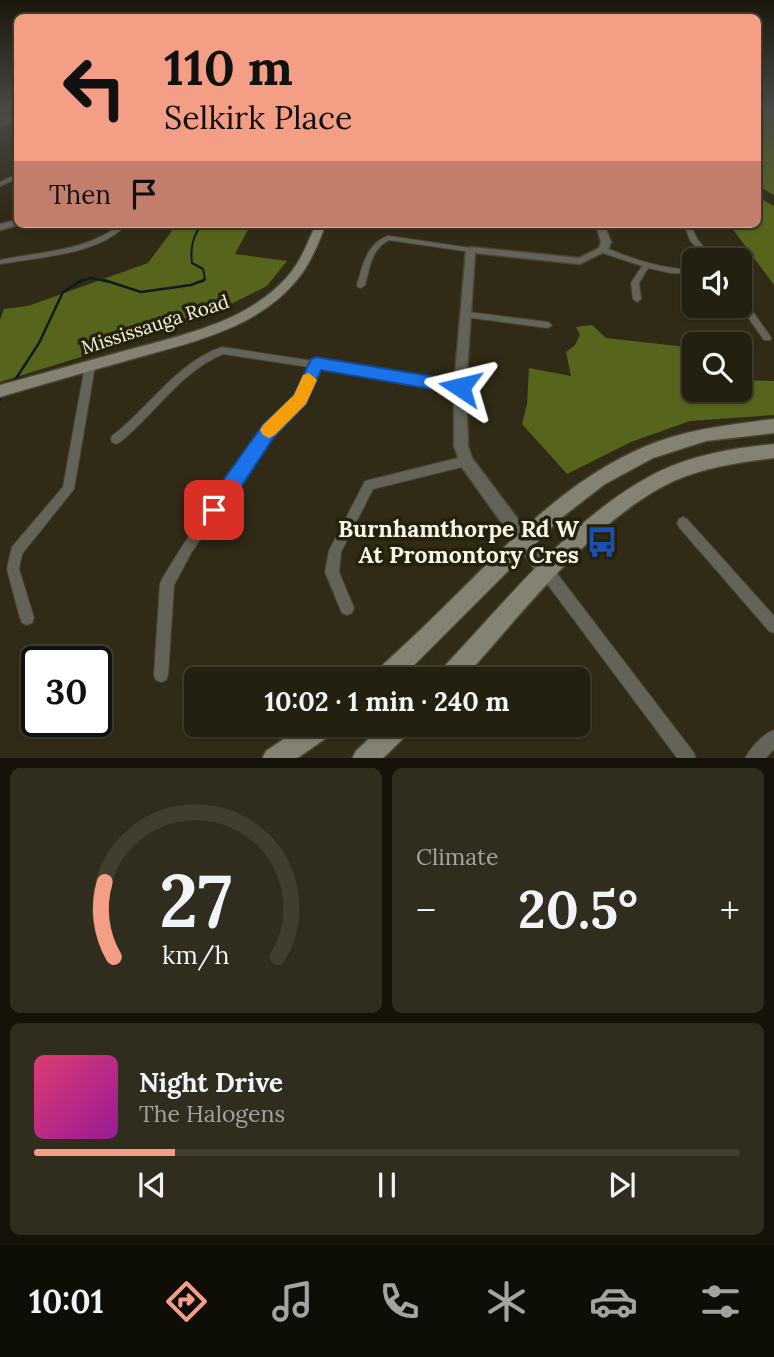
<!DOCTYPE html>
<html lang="en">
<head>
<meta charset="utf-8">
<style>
	:root { --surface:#242010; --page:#302d1e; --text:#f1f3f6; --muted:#a3a39f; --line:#413e30; --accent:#f49e86 }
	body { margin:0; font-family:Lora,serif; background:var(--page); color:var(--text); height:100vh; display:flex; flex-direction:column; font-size:26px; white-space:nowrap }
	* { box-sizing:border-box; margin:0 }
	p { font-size:23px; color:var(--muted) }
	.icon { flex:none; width:38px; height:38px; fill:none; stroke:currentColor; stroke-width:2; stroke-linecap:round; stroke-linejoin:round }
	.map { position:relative; height:758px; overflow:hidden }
	.side { display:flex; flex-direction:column; gap:10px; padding:10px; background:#141209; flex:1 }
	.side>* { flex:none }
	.guide { position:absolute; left:14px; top:14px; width:747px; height:214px; border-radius:10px; box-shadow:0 2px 5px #0004,0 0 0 2px var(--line); background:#f49e86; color:#111; overflow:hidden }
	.controls { position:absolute; left:682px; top:248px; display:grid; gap:14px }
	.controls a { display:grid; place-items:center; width:70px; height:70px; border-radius:10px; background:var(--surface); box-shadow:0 2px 5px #0004,0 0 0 2px var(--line); font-size:35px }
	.speed { position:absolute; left:21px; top:646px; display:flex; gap:14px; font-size:35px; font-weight:700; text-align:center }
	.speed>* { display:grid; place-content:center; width:91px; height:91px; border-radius:50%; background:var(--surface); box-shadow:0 2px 5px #0004,0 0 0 2px var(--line); line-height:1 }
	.speed .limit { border:4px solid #111; border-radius:10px; background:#fff; color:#111 }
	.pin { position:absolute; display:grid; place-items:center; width:60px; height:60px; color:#fff; margin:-30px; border-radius:14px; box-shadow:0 4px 10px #0006 }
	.me { position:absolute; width:77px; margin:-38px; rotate:280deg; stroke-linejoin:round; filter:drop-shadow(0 0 5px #0008) }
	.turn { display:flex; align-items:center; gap:24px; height:147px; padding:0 35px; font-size:32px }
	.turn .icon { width:91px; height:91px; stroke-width:2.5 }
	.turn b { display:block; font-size:49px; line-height:60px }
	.then { display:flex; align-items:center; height:66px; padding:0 35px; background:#0003; gap:14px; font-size:26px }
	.big { font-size:52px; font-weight:800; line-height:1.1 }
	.side .tile { flex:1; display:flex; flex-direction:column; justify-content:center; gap:10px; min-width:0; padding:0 24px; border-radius:10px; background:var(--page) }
	.side .dial { align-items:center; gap:0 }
	.dial svg { height:182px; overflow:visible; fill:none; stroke:var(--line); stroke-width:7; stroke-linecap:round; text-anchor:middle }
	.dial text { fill:var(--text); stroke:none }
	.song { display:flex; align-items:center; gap:21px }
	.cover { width:84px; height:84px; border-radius:10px; background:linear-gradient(135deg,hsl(340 70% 55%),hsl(300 70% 35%)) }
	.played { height:7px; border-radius:4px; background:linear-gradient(90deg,var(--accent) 20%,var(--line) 20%) }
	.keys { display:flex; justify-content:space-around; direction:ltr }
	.heat { display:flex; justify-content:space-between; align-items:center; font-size:38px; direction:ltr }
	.side .tiles { flex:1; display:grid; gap:10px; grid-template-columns:1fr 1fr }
	.tile:last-child { grid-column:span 2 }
	.trip { position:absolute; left:184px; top:667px; width:406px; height:70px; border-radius:10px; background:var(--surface); box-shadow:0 2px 5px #0004,0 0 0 2px var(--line); font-weight:800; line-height:70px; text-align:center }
	.dock { display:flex; height:112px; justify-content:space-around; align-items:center; background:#0e0d06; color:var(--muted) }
	.dock .icon { width:49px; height:49px }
	.dock .current { color:var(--accent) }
	.dock b { font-size:32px; color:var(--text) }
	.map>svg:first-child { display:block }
	.forest { fill:#57641c }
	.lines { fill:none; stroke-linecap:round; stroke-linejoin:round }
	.stream-far1 { stroke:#0c1d21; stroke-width:2 }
	.stream { stroke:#0c1d21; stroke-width:2.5 }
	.minor-casing { stroke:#4c4634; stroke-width:2 }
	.tertiary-casing { stroke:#4c4634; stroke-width:3 }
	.secondary-casing { stroke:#4c4634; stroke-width:3 }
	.minor { fill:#646359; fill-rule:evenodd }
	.tertiary { fill:#646359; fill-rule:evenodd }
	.secondary { fill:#848373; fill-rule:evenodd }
	.route { fill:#1a73e8; stroke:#114b97; stroke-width:2 }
	.slow { fill:#f59e0b }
	.labels { text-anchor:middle; stroke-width:7; stroke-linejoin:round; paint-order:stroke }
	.street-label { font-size:19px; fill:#f8f5e9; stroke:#26210d }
	.near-poi-label { font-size:23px; font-weight:bold; fill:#f8f5e9; stroke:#26210d; text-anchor:end }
</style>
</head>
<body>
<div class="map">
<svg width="774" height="759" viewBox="0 0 774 759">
	<rect width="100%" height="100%" fill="#302a16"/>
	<path class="forest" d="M 758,109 L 774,109 L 774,195 L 758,186 L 758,158 L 764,152 L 758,145 Z
		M 758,197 L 774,206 L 774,285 L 729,224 L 758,224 Z
		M 177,224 L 251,224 L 235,254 L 287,261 L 267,286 L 197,321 L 0,382 L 0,320 L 4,309 L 28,306 L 148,263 Z
		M 592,325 L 606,338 L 695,348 L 695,390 L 740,390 L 740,375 L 744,380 L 774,381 L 774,415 L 690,421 L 631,442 L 567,474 L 522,424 L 527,404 L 529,368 L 571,376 L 566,352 L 575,345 L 580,335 L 576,327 Z"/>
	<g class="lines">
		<path class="stream-far1" d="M 78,282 L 91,278 L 109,282
			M 201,282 L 205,279 L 203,269 L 192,263 C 190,248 192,235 203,224"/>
		<path class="stream" d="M 104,280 L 141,292 L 191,285 L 204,280
			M 13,383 L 39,343 L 63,292 L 82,280
			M 0,400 L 5,394"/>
		<defs>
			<path id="minor" d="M 0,116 L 15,119 L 0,127 L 0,123 L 7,120 L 0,118 Z
				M 18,174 L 18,178 L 0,186 L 0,182 Z
				M 118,224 L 124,224 L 125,226 C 96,255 39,257 0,264 L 0,260 C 39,252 86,251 118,226 Z
				M 684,224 L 690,224 L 697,239 L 715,261 L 707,261 L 690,240 Z
				M 388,236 L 471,248 L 475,250 L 471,252 L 389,240 C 371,249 370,268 365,285 L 361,288 L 358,287 L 357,285 C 363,265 366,244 388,236 Z
				M 600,248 L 606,248 C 635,260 663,269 695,270 L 695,274 L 671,273 L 648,268 L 639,283 L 641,299 L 637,302 L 633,299 L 631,283 L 642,266 L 600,252 Z
				M 740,297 L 743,298 L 770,336 L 771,338 L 770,340 L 764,340 L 740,306 Z
				M 468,312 L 548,322 L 552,325 L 548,328 L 465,317 L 464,315 Z
				M 222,347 L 313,361 L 316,359 L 320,362 L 460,383 L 463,384 L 465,387 L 463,390 L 460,391 L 318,369 L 304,402 L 272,434 L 191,553 L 174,585 L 168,675 L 166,680 L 161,682 L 156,680 L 154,675 L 160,584 L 162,579 L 183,545 L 264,428 L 296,396 L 309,367 L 223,354 C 180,372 155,414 120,442 L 116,444 L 112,442 L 111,439 L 112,436 C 150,407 176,363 222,347 Z
				M 90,362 L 95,366 L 74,489 L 22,554 L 19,569 L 34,618 L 32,623 L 27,625 L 22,623 L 20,618 L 7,569 L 12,547 L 63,487 L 85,366 Z
				M 466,456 L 470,457 L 472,461 L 470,465 L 466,466 L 373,489 L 341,552 L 339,572 L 354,608 L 352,613 L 347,615 L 342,613 L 325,572 L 329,551 L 365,481 Z
				M 683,517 L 687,519 L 774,616 L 774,633 L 769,631 L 679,527 L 677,523 L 679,519 Z
				M 547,565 L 552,567 L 694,753 L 696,759 L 678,759 L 542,577 L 540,572 L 542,567 Z
				M 774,730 L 774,749 L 765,759 L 745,759 C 750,748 763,734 774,730 Z"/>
			<path id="tertiary" d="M 18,220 L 18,224 L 21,224 L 0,230 L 0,224 Z
				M 596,224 L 604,224 L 611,242 L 608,250 L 580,264 L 475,253 L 466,387 L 468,446 L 472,458 L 553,566 L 555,572 L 553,578 L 547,580 L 541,578 L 461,466 L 454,446 L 454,387 L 466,250 L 471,247 L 579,258 L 599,248 L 601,242 Z"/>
			<path id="secondary" d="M 316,224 L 326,224 C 318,244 310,265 296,281 C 255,330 188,343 129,360 C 86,372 43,384 0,397 L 0,385 C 42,374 83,362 124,351 C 182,335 247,323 288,276 C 301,261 308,242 316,224 Z
				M 774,419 L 774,433 L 706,441 L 653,458 L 605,484 L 561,518 L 400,679 L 373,679 L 376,671 C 405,645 433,618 461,590 C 516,535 571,478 644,447 C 686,429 730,425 774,419 Z
				M 774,444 L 774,458 C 740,462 707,467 676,480 C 596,516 521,615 463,679 L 437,679 L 440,671 C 506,602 573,514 660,471 C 696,454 735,448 774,444 Z
				M 306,724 L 338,724 L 335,732 L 296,759 L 262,759 L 266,751 Z
				M 384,724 L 413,724 L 410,732 L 382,759 L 352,759 L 356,751 Z"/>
		</defs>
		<use href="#minor" class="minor-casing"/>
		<use href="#tertiary" class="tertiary-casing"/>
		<use href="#secondary" class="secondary-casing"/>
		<use href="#minor" class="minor"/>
		<use href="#tertiary" class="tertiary"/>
		<use href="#secondary" class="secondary"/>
	</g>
	<linearGradient id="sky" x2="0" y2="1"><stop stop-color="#1a170c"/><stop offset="0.51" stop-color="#484a47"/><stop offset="1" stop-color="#484a47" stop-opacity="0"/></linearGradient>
	<rect width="774" height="215" fill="url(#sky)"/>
	<path class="route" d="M 316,357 L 460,381 L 469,387 L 460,394 L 321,370 L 306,404 L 274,437 L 221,517 L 214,520 L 207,517 L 204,510 L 207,503 L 262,426 L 294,395 L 311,359 Z"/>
	<path class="slow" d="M 309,373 L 317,380 L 306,404 L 275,435 L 269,438 L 263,435 L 260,430 L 263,425 L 294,395 L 303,375 Z"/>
	<defs>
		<symbol id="bus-bare" viewBox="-9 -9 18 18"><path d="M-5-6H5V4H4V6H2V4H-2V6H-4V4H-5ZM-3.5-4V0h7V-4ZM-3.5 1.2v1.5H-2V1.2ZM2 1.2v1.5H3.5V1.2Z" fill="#1a4fb4" stroke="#26210d" stroke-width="2.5" paint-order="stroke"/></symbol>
	</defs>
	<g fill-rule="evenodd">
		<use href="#bus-bare" x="580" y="520" width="44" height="44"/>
	</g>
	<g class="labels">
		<g class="street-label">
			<text transform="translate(155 324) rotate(-18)" y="7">Mississauga Road</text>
		</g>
		<g class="near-poi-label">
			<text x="579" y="537">Burnhamthorpe Rd W<tspan x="579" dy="26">At Promontory Cres</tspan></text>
		</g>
	</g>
</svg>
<div class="controls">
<a><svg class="icon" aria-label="sound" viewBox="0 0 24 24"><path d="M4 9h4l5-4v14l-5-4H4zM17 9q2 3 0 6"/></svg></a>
<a><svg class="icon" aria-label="search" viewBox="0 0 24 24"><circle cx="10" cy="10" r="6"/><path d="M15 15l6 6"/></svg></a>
</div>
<div class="speed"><div class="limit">30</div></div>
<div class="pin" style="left:214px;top:510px;background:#d93025"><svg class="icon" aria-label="arrive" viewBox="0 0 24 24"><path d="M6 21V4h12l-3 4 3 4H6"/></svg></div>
<svg class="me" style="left:460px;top:387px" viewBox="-20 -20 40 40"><path d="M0-17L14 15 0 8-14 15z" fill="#1a73e8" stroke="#fff" stroke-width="4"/></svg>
<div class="trip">10:02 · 1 min · 240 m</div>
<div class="guide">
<div class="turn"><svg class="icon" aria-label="left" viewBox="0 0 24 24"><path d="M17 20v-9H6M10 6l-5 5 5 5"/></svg><div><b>110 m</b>Selkirk Place</div></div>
<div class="then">Then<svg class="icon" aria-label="arrive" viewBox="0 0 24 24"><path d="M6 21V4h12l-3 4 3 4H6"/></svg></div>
</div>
</div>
<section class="side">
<div class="tiles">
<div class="tile dial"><svg viewBox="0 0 100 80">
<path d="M14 69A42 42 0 1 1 86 69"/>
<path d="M14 69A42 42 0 0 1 10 36" stroke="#f49e86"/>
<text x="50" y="56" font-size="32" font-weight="700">27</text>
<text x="50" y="72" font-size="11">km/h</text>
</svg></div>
<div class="tile"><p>Climate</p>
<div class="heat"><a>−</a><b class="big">20.5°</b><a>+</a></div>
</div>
<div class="tile">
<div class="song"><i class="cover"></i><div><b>Night Drive</b><p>The Halogens</p></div></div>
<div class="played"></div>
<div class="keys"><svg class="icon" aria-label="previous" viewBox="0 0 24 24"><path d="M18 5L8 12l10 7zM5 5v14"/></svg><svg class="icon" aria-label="pause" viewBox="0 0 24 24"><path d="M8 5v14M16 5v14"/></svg><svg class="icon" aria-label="next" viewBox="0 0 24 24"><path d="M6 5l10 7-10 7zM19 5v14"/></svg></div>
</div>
</div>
</section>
<nav class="dock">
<b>10:01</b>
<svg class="icon current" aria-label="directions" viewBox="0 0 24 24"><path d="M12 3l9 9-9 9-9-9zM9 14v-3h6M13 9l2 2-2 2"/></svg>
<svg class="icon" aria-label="music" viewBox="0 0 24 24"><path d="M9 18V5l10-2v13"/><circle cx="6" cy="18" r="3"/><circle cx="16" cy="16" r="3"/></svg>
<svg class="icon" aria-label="phone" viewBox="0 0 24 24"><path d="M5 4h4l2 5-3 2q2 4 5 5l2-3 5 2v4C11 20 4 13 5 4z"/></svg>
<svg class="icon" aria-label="climate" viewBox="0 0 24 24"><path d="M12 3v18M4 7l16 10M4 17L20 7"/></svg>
<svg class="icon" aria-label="car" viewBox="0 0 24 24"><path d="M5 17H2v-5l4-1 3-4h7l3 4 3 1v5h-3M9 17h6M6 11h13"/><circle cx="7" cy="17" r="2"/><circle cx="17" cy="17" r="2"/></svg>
<svg class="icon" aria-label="filters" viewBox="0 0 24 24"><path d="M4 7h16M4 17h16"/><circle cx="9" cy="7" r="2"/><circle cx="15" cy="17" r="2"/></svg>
</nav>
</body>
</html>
